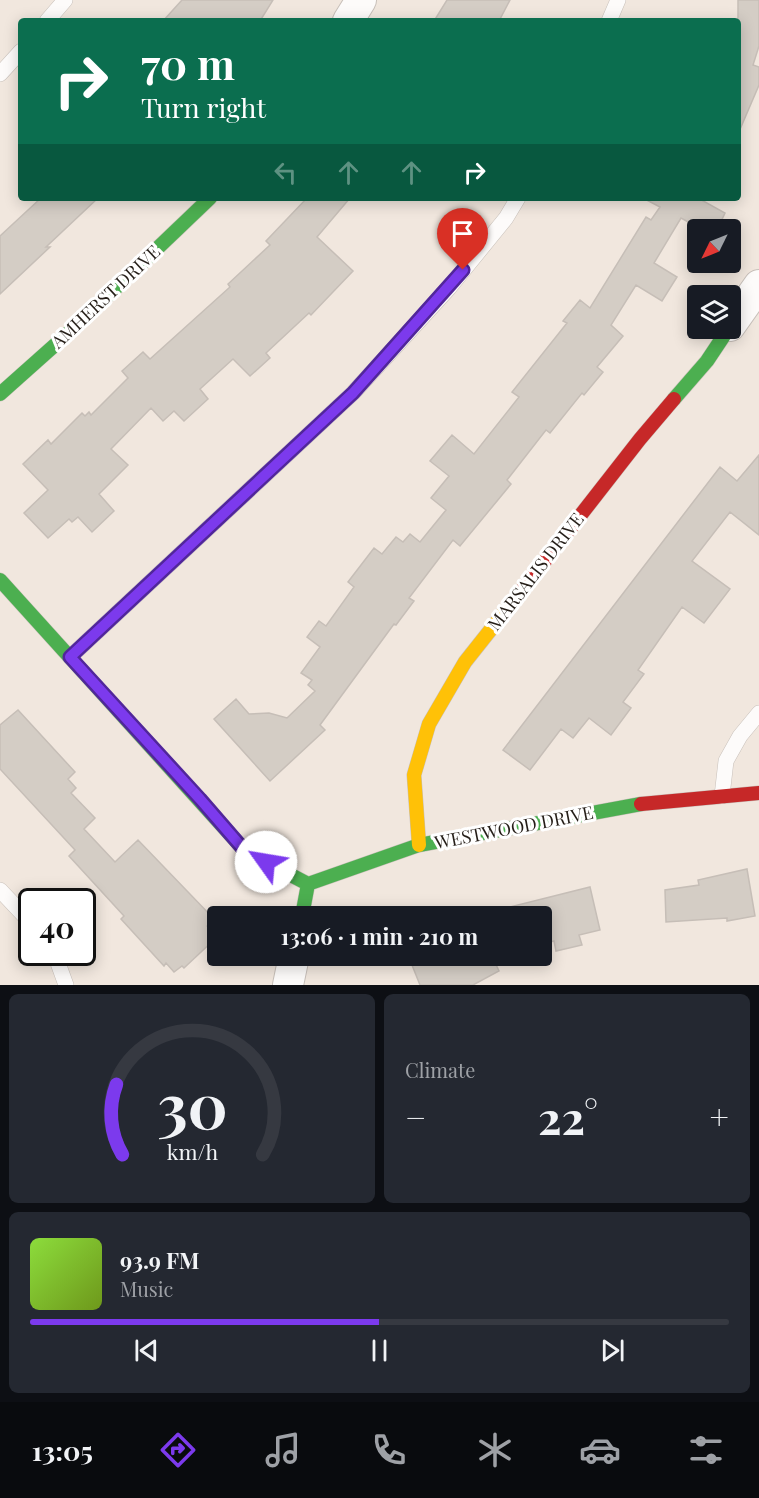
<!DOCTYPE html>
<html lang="en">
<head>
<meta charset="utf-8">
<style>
	:root { --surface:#171b24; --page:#242831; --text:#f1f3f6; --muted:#9ea1a6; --line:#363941; --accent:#7c3aed }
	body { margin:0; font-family:"Playfair Display",serif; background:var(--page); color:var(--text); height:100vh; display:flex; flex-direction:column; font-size:22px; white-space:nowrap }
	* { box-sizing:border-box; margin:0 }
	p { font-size:20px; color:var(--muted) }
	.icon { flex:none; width:33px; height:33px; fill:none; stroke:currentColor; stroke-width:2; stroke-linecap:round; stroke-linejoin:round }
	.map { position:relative; height:985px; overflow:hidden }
	.sheet { display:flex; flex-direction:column; gap:9px; padding:9px; background:#0d0f14; flex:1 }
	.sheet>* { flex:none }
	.top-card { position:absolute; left:18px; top:18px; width:723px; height:183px; border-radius:6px; box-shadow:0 3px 15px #0003; background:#0b6e4f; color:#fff; overflow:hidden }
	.needle { width:39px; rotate:227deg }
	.controls { position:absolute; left:687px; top:219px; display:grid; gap:12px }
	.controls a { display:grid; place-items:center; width:54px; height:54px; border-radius:6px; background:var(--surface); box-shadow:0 3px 15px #0003; font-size:30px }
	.speed { position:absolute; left:18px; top:888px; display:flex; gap:12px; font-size:30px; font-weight:700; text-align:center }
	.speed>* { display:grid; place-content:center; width:78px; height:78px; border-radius:50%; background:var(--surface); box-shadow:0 3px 15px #0003; line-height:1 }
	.speed .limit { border:3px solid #111; border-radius:9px; background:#fff; color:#111 }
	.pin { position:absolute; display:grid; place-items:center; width:51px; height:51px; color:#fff; margin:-62px -26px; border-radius:50% 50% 50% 0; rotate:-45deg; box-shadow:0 0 6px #0007 }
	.pin .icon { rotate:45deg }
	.me { position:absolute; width:66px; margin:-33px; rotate:302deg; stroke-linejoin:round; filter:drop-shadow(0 0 4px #0008) }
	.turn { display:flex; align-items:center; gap:21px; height:126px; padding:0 24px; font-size:27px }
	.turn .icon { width:78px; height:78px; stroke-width:2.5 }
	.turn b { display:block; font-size:42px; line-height:51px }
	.lanes { display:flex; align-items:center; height:57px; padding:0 24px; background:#0003; justify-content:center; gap:30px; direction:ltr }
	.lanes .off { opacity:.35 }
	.big { font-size:45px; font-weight:700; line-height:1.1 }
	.sheet .tile { flex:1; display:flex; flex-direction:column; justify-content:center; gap:9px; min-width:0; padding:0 21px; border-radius:9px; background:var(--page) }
	.sheet .dial { align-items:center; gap:0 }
	.dial svg { height:156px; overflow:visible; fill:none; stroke:var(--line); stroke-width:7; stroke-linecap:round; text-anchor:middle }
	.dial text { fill:var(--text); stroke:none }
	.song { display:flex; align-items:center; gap:18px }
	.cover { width:72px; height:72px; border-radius:9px; background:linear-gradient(135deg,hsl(90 70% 55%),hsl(80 70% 35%)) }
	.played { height:6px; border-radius:3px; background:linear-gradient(90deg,var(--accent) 50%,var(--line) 50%) }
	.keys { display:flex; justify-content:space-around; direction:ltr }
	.heat { display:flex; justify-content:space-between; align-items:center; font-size:33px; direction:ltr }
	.sheet .tiles { flex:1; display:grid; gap:9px; grid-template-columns:1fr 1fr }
	.tile:last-child { grid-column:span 2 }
	.trip { position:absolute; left:207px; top:906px; width:345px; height:60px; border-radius:6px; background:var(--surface); box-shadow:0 3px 15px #0003; font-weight:700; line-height:60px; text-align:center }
	.tabs { display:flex; height:96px; justify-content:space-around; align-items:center; background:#090b0e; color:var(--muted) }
	.tabs .icon { width:42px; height:42px }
	.tabs .on { color:var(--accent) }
	.tabs b { font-size:27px; color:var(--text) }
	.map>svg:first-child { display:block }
	.building { fill:#d4cdc5; stroke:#c6beb7; stroke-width:1.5 }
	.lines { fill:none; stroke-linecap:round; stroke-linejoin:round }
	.lane-casing { stroke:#c8c0ba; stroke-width:16 }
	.street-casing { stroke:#c8c0ba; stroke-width:32 }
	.fast-casing { stroke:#c8c0ba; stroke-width:15 }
	.slow-casing { stroke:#c8c0ba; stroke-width:15 }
	.jam-casing { stroke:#c8c0ba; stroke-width:15 }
	.lane { stroke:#fdfbfa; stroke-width:15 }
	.street { stroke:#fdfbfa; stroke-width:30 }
	.fast { stroke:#4caf50; stroke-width:14 }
	.slow { stroke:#ffc107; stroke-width:14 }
	.jam { stroke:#c62828; stroke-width:14 }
	.route-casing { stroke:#51269a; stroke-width:15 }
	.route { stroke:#7c3aed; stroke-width:10 }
	.labels { text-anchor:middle; stroke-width:6; stroke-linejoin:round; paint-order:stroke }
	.street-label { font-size:18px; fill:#251e18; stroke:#fff }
</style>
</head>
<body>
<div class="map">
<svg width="759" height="985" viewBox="0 0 759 985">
	<rect width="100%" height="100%" fill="#f1e7de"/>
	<path class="building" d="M 182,0 L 273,0 L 260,21 L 163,21 Z
		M 447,0 L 510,0 L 499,21 L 434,21 Z
		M 738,0 L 759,0 L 759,46 L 753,65 L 759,67 L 759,85 L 738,134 Z
		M 41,198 L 98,198 L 46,247 L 50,247 L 0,294 L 0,236 Z
		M 307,198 L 350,198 L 317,237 L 353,271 L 311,315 L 309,313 L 266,353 L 270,358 L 250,376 L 233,359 L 200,389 L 208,399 L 184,421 L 174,411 L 163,421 L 151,408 L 111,449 L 128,465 L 99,494 L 114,511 L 92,532 L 78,517 L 72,522 L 69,519 L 48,538 L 24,513 L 48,490 L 23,464 L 48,440 L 51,444 L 82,413 L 85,416 L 89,412 L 91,415 L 128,378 L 122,371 L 143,352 L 150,359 L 230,287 L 228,284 L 270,245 L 266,241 Z
		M 643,198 L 698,198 L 725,213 L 717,230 L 703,230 L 681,218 L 654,263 L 677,277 L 662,301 L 636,285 L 611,325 L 623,336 L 597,367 L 603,372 L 584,395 L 582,393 L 550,433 L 546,430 L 507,480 L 511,484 L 460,546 L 453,540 L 409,598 L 414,601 L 396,625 L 394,624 L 320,725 L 325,730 L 270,781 L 214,719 L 236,699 L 249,714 L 269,713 L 287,718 L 315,691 L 308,685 L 312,680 L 301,673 L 320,647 L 307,637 L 319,621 L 326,626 L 354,587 L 348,582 L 374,548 L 382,554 L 396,537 L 403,542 L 410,534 L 420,542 L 446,510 L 431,498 L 449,476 L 430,461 L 452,435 L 474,454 L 519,397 L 512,392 L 567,323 L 563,321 L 580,300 L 590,308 L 646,217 L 651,220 L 660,207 Z
		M 759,455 L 759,535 L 730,512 L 692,561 L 730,589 L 704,623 L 682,607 L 638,670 L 644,674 L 623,702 L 631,708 L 611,735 L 589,718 L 573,738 L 561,729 L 530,770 L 503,750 L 720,467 L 737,481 Z
		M 18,710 L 75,772 L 68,779 L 76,788 L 71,793 L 95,818 L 84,829 L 115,862 L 138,840 L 214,919 L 207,926 L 217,937 L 184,968 L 182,966 L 174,972 L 166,963 L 164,966 L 121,919 L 124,916 L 69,856 L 75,850 L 0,769 L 0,725 Z
		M 747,869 L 755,916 L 727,921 L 727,918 L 666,922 L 665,890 L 699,885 L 698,880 Z
		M 590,887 L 600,930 L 579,935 L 582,945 L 556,951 L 554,941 L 542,944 L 542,916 L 503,916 L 502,909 Z
		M 428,956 L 492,956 L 499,971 L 473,985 L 420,985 L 412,965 Z"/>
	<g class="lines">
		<defs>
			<path id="lane" d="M 47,21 L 65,0
				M 609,21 L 618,0
				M 0,74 L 21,51
				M 70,657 L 353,393 L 449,288 L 506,218 L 518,198
				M 722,796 L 726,761 L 740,736 L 759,713
				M 0,890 L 32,924
				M 54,952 L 66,985"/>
			<path id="street" d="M 348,21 L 361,0
				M 730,326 L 759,285
				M 288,985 L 294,956"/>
			<path id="fast" d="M 0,394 L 74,328 L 210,198
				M 674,399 L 707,361 L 729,328
				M 0,580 L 245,851 L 308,884
				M 302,916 L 308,884 L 419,845 L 641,804"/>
			<path id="slow" d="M 419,845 L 414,775 L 429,724 L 465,662 L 519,594"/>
			<path id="jam" d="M 519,594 L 640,439 L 674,399
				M 641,804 L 759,793"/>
		</defs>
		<use href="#lane" class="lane-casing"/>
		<use href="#street" class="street-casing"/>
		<use href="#fast" class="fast-casing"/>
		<use href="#slow" class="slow-casing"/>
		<use href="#jam" class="jam-casing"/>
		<use href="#lane" class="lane"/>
		<use href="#street" class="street"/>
		<use href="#fast" class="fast"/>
		<use href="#slow" class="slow"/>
		<use href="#jam" class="jam"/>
	</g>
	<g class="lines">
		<defs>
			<path id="route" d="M 266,862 L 245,851 L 200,799 L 70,657 L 353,393 L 463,270"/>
		</defs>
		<use href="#route" class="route-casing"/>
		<use href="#route" class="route"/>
	</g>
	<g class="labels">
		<g class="street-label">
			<text transform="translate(106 297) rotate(-43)" y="6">AMHERST DRIVE</text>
			<text transform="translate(536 572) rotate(-52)" y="6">MARSALIS DRIVE</text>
			<text transform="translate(514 828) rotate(-11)" y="6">WESTWOOD DRIVE</text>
		</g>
	</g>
</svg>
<div class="controls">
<a><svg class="needle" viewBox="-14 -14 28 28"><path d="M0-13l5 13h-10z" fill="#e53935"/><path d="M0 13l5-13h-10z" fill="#9ea1a6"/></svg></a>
<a><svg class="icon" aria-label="layers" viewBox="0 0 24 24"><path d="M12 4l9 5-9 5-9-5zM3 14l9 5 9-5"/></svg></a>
</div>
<div class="speed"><div class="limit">40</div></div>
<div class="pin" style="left:463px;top:270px;background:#d93025"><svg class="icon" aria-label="arrive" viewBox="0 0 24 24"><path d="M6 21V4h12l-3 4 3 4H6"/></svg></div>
<svg class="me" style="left:266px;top:862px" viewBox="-20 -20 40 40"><circle r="19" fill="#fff"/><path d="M0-13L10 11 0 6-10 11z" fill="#7c3aed"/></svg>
<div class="trip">13:06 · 1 min · 210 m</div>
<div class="top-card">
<div class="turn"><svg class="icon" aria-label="right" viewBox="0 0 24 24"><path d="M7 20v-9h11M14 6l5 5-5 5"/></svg><div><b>70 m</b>Turn right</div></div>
<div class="lanes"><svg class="icon off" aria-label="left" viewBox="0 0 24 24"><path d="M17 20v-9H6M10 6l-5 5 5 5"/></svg><svg class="icon off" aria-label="ahead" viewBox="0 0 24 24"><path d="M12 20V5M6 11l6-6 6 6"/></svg><svg class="icon off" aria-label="ahead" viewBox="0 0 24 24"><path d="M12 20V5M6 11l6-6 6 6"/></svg><svg class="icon" aria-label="right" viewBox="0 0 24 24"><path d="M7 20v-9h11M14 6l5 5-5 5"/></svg></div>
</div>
</div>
<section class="sheet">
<div class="tiles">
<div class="tile dial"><svg viewBox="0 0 100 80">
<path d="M14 69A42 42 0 1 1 86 69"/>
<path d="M14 69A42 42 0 0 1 11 33" stroke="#7c3aed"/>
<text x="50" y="56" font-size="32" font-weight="700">30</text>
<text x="50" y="72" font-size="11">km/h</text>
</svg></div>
<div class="tile"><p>Climate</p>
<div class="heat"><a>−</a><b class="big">22°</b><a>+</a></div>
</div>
<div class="tile">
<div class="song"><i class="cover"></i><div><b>93.9 FM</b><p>Music</p></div></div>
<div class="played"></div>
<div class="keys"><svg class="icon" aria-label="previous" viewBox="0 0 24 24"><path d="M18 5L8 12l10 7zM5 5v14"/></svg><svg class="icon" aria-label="pause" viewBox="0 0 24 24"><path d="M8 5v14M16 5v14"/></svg><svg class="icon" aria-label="next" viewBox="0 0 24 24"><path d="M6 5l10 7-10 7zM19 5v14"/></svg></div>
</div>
</div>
</section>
<nav class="tabs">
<b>13:05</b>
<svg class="icon on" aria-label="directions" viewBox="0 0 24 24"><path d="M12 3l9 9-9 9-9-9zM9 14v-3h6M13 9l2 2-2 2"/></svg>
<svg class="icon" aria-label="music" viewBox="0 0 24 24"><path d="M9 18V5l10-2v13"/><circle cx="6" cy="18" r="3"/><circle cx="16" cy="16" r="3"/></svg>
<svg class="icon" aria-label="phone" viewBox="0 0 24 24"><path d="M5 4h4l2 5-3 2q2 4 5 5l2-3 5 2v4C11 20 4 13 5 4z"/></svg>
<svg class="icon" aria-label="climate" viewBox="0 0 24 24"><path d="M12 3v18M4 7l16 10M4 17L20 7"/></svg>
<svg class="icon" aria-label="car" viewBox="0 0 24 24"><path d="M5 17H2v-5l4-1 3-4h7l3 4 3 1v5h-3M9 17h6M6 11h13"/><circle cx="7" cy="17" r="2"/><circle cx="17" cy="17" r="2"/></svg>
<svg class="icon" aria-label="filters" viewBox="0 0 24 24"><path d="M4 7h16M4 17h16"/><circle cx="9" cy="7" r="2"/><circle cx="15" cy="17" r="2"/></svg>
</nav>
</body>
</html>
